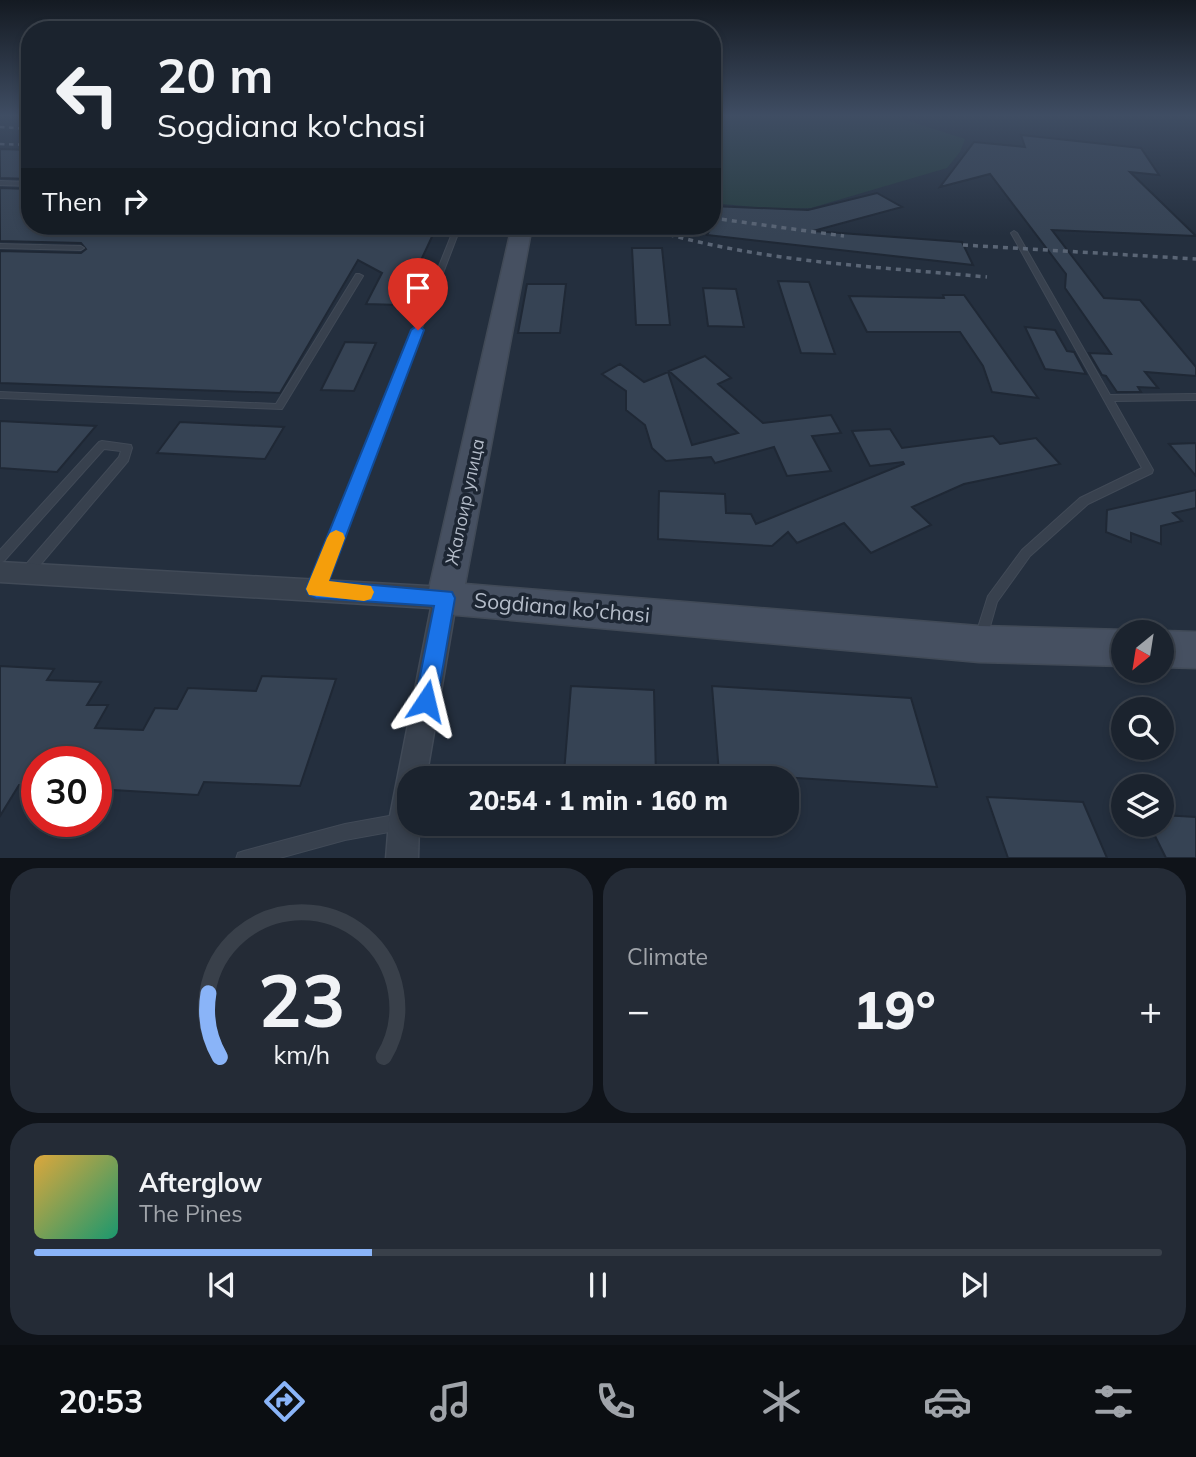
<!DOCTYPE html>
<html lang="en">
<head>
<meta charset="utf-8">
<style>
	:root { --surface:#1b232e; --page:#242b36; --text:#f1f3f6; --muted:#a0a4aa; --line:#39404a; --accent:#8ab4f8 }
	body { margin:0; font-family:Mulish,sans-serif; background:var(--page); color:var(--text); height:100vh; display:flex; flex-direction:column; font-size:26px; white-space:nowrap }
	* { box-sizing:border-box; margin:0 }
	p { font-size:23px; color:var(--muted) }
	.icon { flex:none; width:38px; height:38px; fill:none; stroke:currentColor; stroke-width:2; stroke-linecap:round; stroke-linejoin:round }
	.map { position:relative; height:858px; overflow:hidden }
	.side { display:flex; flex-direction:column; gap:10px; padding:10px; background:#0f1319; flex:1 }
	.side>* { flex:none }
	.banner { position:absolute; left:21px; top:21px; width:700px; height:214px; border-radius:28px; box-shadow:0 4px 10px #0003,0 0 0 2px var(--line); background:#1b232e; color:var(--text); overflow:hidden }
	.needle { width:46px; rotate:210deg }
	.buttons { position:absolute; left:1111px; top:620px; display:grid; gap:14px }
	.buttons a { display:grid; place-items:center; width:63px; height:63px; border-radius:50%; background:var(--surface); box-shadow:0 4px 10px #0003,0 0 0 2px var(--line); font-size:35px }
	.speed { position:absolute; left:21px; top:746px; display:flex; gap:14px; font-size:35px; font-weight:700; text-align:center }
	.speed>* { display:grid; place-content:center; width:91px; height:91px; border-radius:50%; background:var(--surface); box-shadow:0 4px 10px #0003,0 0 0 2px var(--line); line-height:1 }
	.speed .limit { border:10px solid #d22; background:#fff; color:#111 }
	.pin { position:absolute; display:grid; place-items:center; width:60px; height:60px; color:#fff; margin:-72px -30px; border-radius:50% 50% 50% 0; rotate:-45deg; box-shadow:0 0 7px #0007 }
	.pin .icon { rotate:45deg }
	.me { position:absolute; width:77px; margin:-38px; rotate:10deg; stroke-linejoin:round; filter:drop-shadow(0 0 5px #0008) }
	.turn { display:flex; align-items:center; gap:24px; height:147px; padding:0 21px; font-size:32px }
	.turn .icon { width:91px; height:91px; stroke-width:2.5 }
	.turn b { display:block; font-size:49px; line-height:60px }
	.then { display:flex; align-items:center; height:66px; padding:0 21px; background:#0003; gap:14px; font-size:26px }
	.big { font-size:52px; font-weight:800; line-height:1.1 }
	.side .widget { flex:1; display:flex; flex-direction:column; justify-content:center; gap:10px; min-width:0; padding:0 24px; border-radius:28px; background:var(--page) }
	.side .dial { align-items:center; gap:0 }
	.dial svg { height:182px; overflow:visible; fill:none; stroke:var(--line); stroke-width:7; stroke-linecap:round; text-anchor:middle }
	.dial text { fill:var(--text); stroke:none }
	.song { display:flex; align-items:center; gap:21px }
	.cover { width:84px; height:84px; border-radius:10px; background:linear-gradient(135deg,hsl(40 70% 55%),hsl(160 70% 35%)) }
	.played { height:7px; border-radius:4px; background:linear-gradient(90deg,var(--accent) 30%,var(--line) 30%) }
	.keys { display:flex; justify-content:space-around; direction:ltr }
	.heat { display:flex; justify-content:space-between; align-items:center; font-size:38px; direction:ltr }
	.side .tiles { flex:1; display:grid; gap:10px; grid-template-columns:1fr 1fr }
	.widget:last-child { grid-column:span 2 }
	.trip { position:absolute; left:397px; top:766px; width:402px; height:70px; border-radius:28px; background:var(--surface); box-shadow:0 4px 10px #0003,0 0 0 2px var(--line); font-weight:800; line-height:70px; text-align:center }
	.tabs { display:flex; height:112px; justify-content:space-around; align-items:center; background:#0b0e12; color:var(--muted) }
	.tabs .icon { width:49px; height:49px }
	.tabs .selected { color:var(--accent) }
	.tabs b { font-size:32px; color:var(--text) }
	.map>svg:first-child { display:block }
	.green { fill:#263c3f }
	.building { fill:#364354; stroke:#1f2835; stroke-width:2 }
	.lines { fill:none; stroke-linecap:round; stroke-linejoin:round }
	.lane-casing { stroke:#414a57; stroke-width:2 }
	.street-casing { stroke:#414a57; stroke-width:3 }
	.secondary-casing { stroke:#414a57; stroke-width:3 }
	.lane { fill:#38414e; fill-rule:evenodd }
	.street { fill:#38414e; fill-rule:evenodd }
	.secondary { fill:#465061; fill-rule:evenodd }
	.rail-far1 { stroke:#5a6575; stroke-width:2.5; stroke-dasharray:4.5 4.5; stroke-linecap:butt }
	.rail { stroke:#5a6575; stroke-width:3.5; stroke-dasharray:5 5; stroke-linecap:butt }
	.route { fill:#1a73e8; stroke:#114b97; stroke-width:2 }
	.slow { fill:#f59e0b }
	.labels { text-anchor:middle; stroke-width:7; stroke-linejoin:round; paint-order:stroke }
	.street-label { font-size:18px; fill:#b4bcc9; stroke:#1d2633 }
	.near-street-label { font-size:21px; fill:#b4bcc9; stroke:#1d2633 }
</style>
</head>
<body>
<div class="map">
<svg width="1196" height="859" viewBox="0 0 1196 859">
	<rect width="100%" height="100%" fill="#242f3e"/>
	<path class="green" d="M 725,116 L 894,116 L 965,139 L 960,152 L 947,168 L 811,208 L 776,209 L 712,203 L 712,141 Z"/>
	<path class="building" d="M 1021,135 L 1141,148 L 1159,175 L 1130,172 L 1196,236 L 1052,230 L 1104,298 L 1140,300 L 1196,367 L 1196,376 L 1145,372 L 1158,388 L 1138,387 L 1141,392 L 1117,392 L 1106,376 L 1102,375 L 1089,353 L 1111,354 L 1065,288 L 1066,274 L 990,174 L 940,187 L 974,142 L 1025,147 Z
		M 0,149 L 30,150 L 30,179 L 0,178 Z
		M 0,188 L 30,189 L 30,226 L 437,226 L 400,305 L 366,304 L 382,273 L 358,260 L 280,393 L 0,383 L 0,251 L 81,253 L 86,249 L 81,243 L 0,241 Z
		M 877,193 L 902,207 L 813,231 L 962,242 L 973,265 L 707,235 L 712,226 L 712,206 L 808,210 Z
		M 632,248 L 662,248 L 670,325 L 636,325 Z
		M 778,281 L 809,282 L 835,354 L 801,353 Z
		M 527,284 L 566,284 L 560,333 L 518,333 Z
		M 703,288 L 736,289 L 744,327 L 708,326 Z
		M 943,295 L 964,295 L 1038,398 L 992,392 L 983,366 L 960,332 L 867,332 L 849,296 L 944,298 Z
		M 1025,327 L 1055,330 L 1067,351 L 1074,352 L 1086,374 L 1045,369 Z
		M 345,342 L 376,343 L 354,391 L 321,390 Z
		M 705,356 L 731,378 L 718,384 L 763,423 L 831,415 L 841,433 L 812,436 L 831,471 L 787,476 L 774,447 L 715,463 L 711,457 L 666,461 L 652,448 L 645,425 L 626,410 L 626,391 L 602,374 L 620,364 L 644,382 L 668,372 L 692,445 L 738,433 L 669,371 Z
		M 0,421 L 96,426 L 57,472 L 0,468 Z
		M 180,422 L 284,427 L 265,459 L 157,453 Z
		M 890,429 L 902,448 L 993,436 L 1000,444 L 1036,438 L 1060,464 L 964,484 L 912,507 L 931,525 L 871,553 L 844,523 L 797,543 L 788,532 L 772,546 L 658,539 L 659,491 L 725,494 L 726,513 L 751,514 L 756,524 L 904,464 L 903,462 L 870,466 L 852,431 Z
		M 1196,443 L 1196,476 L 1169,444 Z
		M 1196,490 L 1196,508 L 1173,513 L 1182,521 L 1161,526 L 1161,544 L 1131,533 L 1131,542 L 1106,532 L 1107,510 Z
		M 0,666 L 54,669 L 47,680 L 101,682 L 87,705 L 108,705 L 95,728 L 143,730 L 155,708 L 177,709 L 188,688 L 256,691 L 262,676 L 336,679 L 300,786 L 204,782 L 198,795 L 96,789 L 96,761 L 37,761 L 37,786 L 19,785 L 0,816 Z
		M 571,686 L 654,690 L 656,778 L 564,773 Z
		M 712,686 L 911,698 L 937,787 L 719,773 Z
		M 987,797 L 1083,802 L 1107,858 L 1008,858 Z
		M 1162,815 L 1196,817 L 1196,858 L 1166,858 L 1149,824 L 1162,824 Z"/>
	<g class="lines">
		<defs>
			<path id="lane" d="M 0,181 L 30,182 L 30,186 L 0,185 Z
				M 455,226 L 461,226 L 322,589 L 320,593 L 316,594 L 312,593 L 310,589 Z
				M 1014,231 L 1017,233 L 1110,395 L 1196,394 L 1196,400 L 1114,401 L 1153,470 L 1152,473 L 1088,504 L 1030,556 L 997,602 L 987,637 L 985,641 L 981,643 L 977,641 L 975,637 L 988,596 L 1022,550 L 1080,498 L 1142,468 L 1011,233 Z
				M 0,244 L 81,246 L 84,248 L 81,250 L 0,248 Z
				M 356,274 L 359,274 L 363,276 L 282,409 L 0,398 L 0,392 L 276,404 Z
				M 102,441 L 131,445 L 132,448 L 128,461 L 30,577 L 26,578 L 22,577 L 20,573 L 22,569 L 119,457 L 121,451 L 104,449 L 4,561 L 0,563 L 0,550 L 99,442 Z
				M 400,814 L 405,817 L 408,822 L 405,827 L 400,830 L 345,840 L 276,859 L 236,859 L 238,853 L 244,851 L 345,824 Z"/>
			<path id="street" d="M 0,562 L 445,587 L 454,590 L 457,598 L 426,779 L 410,779 L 410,824 L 419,824 L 418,859 L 386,859 L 389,821 L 431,608 L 0,582 Z"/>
			<path id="secondary" d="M 512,226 L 532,226 L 465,584 L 979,626 L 1124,630 L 1128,632 L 1124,632 L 1124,666 L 979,662 L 445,614 L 433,609 L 427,598 Z
				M 1162,631 L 1196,632 L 1196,668 L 1162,667 Z"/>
		</defs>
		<use href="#lane" class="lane-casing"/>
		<use href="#street" class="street-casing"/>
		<use href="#secondary" class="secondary-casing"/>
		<use href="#lane" class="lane"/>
		<use href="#street" class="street"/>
		<use href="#secondary" class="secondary"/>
		<path class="rail-far1" d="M 0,127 L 30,129
			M 0,144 L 30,145"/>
		<path class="rail" d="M 712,218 L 844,236
			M 640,226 C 753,262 870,266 987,277
			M 963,245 L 1196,259"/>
	</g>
	<linearGradient id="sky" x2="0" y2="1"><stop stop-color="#141a22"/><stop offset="0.49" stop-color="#3f4d63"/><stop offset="1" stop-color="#3f4d63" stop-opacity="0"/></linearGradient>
	<rect width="1196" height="236" fill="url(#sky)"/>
	<path class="route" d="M 418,325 L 424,330 L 329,581 L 452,592 L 455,598 L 437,701 L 434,709 L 426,713 L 418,709 L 415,701 L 434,606 L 316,598 L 309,595 L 306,589 L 411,330 Z"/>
	<path class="slow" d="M 336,530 L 343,533 L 345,538 L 329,581 L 371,586 L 374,592 L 371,599 L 364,601 L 309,595 L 306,589 L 327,538 L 330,533 Z"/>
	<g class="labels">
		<g class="street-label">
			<text transform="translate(465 502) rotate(-78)" y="6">Жалоир улица</text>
		</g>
		<g class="near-street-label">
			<text transform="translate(562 608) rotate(5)" y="7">Sogdiana ko'chasi</text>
		</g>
	</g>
</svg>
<div class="buttons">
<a><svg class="needle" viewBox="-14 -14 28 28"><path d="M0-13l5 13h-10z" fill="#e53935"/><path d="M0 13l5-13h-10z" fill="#a0a4aa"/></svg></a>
<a><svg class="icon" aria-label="search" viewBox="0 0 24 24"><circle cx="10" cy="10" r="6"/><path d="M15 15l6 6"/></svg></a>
<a><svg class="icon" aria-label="layers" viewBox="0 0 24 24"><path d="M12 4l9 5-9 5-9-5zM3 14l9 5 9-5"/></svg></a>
</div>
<div class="speed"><div class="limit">30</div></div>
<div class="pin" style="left:418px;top:330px;background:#d93025"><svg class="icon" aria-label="arrive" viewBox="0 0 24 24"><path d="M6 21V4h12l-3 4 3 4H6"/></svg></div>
<svg class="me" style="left:426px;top:701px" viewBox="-20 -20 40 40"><path d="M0-17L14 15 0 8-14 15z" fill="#1a73e8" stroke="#fff" stroke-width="4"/></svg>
<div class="trip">20:54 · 1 min · 160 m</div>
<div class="banner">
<div class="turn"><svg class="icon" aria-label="left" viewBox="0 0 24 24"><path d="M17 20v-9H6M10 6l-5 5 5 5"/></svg><div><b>20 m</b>Sogdiana ko'chasi</div></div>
<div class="then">Then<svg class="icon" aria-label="right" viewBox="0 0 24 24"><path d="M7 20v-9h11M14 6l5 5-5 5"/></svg></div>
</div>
</div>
<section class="side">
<div class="tiles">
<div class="widget dial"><svg viewBox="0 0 100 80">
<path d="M14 69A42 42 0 1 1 86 69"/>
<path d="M14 69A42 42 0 0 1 9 41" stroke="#8ab4f8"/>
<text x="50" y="56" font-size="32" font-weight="700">23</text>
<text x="50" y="72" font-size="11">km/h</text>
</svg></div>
<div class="widget"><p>Climate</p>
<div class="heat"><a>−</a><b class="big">19°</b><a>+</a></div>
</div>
<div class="widget">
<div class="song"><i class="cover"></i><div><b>Afterglow</b><p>The Pines</p></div></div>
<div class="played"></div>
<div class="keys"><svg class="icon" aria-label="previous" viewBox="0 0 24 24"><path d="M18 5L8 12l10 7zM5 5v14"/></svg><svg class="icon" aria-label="pause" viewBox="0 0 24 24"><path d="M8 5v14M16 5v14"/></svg><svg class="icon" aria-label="next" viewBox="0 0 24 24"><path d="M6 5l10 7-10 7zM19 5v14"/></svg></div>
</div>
</div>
</section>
<nav class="tabs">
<b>20:53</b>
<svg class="icon selected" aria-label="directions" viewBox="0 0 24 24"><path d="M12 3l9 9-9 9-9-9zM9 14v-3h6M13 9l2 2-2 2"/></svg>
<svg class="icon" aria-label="music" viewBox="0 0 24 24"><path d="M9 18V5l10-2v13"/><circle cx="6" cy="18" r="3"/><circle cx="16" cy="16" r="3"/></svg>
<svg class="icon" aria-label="phone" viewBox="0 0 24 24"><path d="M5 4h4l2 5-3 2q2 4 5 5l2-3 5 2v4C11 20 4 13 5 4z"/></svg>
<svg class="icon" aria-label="climate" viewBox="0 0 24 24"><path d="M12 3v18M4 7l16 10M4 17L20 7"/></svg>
<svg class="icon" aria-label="car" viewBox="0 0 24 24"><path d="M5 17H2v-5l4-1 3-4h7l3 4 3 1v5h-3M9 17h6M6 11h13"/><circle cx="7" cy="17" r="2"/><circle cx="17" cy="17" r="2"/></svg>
<svg class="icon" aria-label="filters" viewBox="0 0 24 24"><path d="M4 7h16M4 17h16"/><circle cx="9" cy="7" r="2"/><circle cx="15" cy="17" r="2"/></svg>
</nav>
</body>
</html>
